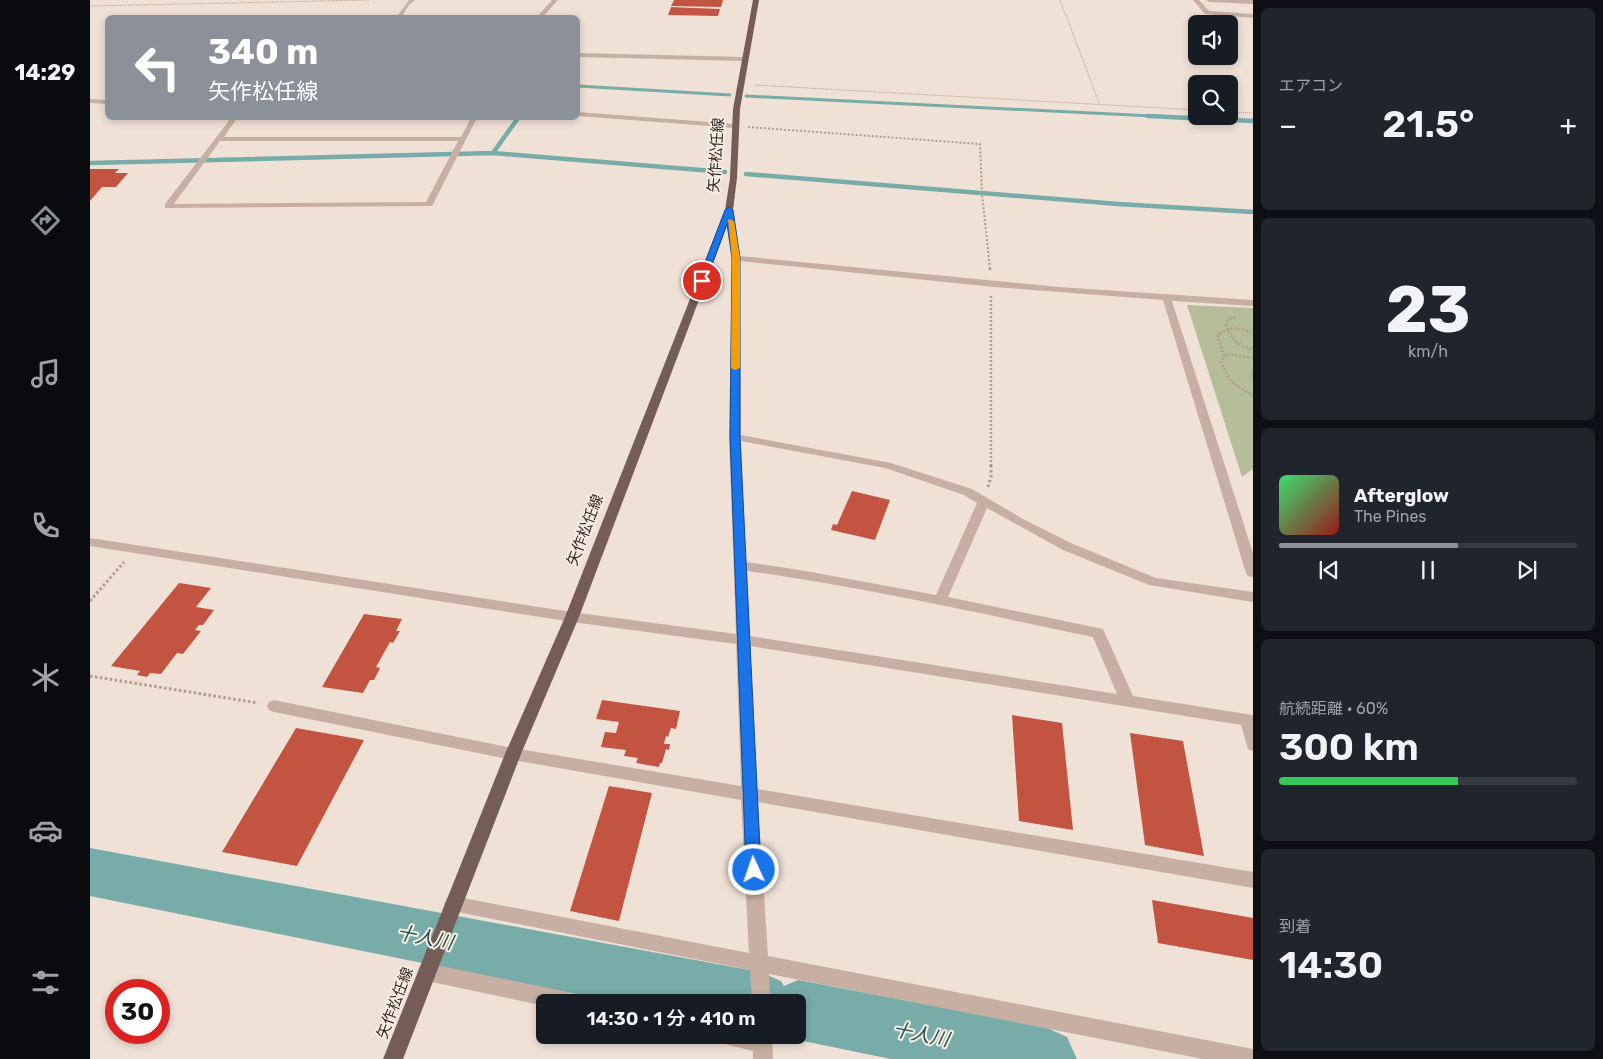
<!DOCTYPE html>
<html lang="ja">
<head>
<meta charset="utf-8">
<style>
	:root { --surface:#171b24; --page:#20242c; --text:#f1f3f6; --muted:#9ea1a6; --line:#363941; --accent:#8c9099 }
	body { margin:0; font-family:Rubik,"Noto Sans JP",sans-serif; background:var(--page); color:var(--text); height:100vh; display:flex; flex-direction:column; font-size:19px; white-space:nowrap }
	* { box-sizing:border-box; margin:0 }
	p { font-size:16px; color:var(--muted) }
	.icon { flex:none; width:28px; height:28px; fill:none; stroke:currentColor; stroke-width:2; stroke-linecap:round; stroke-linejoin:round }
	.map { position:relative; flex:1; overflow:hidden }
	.details { display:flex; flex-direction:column; gap:8px; padding:8px; background:#0d0f14; width:350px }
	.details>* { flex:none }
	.banner { position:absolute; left:15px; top:15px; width:475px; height:105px; border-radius:8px; box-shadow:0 2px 8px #0003; background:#8c9099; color:#fff; overflow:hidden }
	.fabs { position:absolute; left:1098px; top:15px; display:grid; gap:10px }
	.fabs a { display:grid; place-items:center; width:50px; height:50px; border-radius:8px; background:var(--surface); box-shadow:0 2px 8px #0003; font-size:25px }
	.speed { position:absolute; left:15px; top:979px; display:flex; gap:10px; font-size:25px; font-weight:700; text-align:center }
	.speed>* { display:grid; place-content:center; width:65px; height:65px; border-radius:50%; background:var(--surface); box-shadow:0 2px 8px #0003; line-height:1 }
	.speed .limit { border:8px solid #d22; background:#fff; color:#111 }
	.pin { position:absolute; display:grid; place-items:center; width:42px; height:42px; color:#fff; margin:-21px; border:2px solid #fff; border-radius:50%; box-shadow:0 1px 5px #0007 }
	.me { position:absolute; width:55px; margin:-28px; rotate:357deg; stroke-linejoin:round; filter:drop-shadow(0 0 4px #0008) }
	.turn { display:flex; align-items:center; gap:18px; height:105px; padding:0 20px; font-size:22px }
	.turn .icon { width:65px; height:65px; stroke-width:2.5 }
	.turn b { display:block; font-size:35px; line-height:42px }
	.big { font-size:38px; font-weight:600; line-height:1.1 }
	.details .widget { flex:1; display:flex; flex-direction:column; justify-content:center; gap:8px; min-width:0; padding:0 18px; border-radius:8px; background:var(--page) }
	.details .dial { align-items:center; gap:0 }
	.dial b { font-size:65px; line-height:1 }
	.song { display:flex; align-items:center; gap:15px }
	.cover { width:60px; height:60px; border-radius:8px; background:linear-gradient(135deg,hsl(140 70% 55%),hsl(0 70% 35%)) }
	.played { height:5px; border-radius:2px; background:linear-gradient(90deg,var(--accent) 60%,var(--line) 60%) }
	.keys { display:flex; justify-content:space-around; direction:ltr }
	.heat { display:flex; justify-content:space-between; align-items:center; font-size:28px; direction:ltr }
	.charge { height:8px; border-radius:4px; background:linear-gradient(90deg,#34c759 60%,var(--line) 0) }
	.trip { position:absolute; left:446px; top:994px; width:270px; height:50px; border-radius:8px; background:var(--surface); box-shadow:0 2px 8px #0003; font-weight:600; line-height:50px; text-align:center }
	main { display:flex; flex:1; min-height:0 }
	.tabs { display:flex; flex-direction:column; width:90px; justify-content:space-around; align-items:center; background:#090b0e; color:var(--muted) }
	.tabs .icon { width:35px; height:35px }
	.tabs .on { color:var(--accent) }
	.tabs b { font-size:22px; color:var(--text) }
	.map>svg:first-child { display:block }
	.green { fill:#b5be98 }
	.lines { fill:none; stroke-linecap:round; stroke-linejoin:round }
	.stream-far1 { stroke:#77aca8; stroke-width:3 }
	.stream { stroke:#77aca8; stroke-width:4.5 }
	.river { fill:#77aca8; fill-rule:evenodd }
	.building { fill:#c35442 }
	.path-far3 { stroke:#b39a8e; stroke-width:1; stroke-dasharray:1 1; stroke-linecap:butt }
	.path-far2 { stroke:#b39a8e; stroke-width:2; stroke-dasharray:2 2; stroke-linecap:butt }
	.path-far1 { stroke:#b39a8e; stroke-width:2.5; stroke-dasharray:2 2; stroke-linecap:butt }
	.path { stroke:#b39a8e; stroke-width:3; stroke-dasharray:2.5 2.5; stroke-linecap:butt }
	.minor { fill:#c7b0a3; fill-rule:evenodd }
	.major { fill:#745d56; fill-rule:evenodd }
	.route { fill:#1a73e8; stroke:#114b97 }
	.slow { fill:#f59e0b }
	.labels { text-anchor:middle; stroke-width:4; stroke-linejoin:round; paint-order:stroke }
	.street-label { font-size:15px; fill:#322825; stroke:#f8ece2 }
	.near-water-label { font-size:19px; font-style:italic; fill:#1c5250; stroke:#f8ece2 }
</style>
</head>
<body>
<main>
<nav class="tabs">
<b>14:29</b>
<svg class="icon on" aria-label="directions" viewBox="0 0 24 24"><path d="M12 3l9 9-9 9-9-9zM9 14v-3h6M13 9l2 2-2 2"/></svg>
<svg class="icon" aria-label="music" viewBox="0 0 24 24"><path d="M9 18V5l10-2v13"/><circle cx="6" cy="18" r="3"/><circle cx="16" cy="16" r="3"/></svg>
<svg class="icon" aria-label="phone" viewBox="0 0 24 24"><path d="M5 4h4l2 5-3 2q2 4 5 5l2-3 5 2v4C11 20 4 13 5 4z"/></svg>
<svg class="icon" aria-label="climate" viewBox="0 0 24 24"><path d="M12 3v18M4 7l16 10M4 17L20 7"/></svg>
<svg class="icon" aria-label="car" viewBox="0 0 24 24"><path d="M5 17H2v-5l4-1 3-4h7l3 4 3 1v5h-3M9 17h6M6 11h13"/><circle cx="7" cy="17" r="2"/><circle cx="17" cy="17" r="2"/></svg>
<svg class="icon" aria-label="filters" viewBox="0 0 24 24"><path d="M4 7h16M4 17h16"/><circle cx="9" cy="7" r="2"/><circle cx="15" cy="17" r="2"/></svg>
</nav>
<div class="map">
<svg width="1163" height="1059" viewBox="0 0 1163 1059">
	<rect width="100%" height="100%" fill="#f0e1d7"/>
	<path class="green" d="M 1097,305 L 1163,308 L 1163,469 L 1152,477 Z"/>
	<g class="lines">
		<path class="stream-far1" d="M 488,86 L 640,95
			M 656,96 L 1083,117"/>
		<path class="stream" d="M 1058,116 L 1163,121
			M 403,153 L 428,118
			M 0,163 L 403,153 L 635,172
			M 656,174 L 1028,204 L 1163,212"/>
		<path class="river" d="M 0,848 L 670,972 L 691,981 L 694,986 L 708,980 L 955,1027 L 977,1037 L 987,1059 L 801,1059 L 708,1040 L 696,1035 L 708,1035 L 708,1002 L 526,1002 L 0,896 Z"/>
	</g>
	<path class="building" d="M 584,0 L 633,0 L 631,7 L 581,6 Z
		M 581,7 L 630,9 L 628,16 L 578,15 Z
		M 0,169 L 29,169 L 25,173 L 38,173 L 26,187 L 12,187 L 0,201 Z
		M 762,491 L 800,500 L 785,540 L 741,530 L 743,524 L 747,525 Z
		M 89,583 L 121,588 L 106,607 L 124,610 L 113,625 L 109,625 L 105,630 L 111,631 L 93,654 L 87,653 L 71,674 L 60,673 L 57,677 L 47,675 L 50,671 L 21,666 Z
		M 274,614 L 312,619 L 306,631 L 310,631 L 303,643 L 300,642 L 286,667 L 290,668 L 284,680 L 280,680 L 273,693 L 232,687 Z
		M 512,700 L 590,711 L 586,729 L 581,728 L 578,737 L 576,736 L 574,744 L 580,744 L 579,750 L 576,749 L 572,763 L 570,763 L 569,767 L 546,763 L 548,758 L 534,756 L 536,750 L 511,747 L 515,732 L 526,733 L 529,722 L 506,719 Z
		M 922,715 L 972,723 L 983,830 L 929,821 Z
		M 206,728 L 274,740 L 207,866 L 132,852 Z
		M 1040,733 L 1093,741 L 1114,856 L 1055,845 Z
		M 519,786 L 562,793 L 529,921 L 480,911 Z
		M 1062,900 L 1163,918 L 1163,960 L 1068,943 Z"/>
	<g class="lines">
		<path class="path-far3" d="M 970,0 L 1010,105
			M 0,6 L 279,0
			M 665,85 L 1106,110
			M 1139,112 L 1163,113"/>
		<path class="path-far2" d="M 658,127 L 890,144 L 892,194 L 900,269"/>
		<path class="path-far1" d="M 900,268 L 900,270
			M 901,296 L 901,466
			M 1145,317 L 1139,319 L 1136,324 C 1140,339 1148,346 1163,349
			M 1134,356 L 1128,338 L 1128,335 C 1139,326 1151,327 1163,334
			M 1163,358 L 1136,354 L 1131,362 L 1141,382 L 1163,396
			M 1163,371 L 1163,380"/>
		<path class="path" d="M 898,487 L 901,477 L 901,465
			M 0,601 L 34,562
			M 0,676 L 168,703"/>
		<path class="minor" d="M 319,0 L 325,0 L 318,6 L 311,18 L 306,18 Z
			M 462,0 L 468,0 L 452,18 L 446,18 Z
			M 1103,0 L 1109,0 L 1119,11 L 1163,14 L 1163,18 L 1115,14 Z
			M 1116,0 L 1163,0 L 1163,4 L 1119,2 Z
			M 488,53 L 654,57 L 657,59 L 654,61 L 488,57 Z
			M 0,99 L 18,100 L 18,104 L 0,103 Z
			M 488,112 L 645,124 L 648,126 L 645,128 L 488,116 Z
			M 141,118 L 147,118 L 134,137 L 371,137 L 381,118 L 387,118 L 342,206 L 75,208 L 75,204 ZM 130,141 L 368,141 L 336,202 L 84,204 Z
			M 636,208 L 643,210 L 650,256 L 969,287 L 1163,300 L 1163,306 L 1082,301 L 1163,553 L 1163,577 L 1158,576 L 1156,573 L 1073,300 L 904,287 L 650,261 L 651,435 L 801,463 L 882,489 L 933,519 L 983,544 L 1066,578 L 1163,592 L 1163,602 L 1059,585 L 973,550 L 897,508 L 858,597 L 1013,629 L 1043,696 L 1163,715 L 1163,751 L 1158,749 L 1151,725 L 660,646 L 667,789 L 1163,872 L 1163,888 L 668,802 L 678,956 L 1163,1049 L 1163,1059 L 1113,1059 L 679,974 L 680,1002 L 662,1002 L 660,970 L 357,910 L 354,904 L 357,898 L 363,896 L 659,953 L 651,800 L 423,760 L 184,712 L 179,710 L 177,706 L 179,702 L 184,700 L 423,748 L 651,786 L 646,644 L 482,622 L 0,546 L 0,538 L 482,612 L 646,634 L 639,437 L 642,258 ZM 651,441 L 795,468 L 874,495 L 887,503 L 846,595 L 710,570 L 656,562 ZM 657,571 C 773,587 888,613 1003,637 L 1027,694 L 660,636 Z
			M 337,963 L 482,993 L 489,995 L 491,1002 L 455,1002 L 455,1006 L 337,981 L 330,978 L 328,972 L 330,966 Z
			M 624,1035 L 682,1035 L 683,1059 L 663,1059 L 663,1051 L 627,1042 Z"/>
		<path class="major" d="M 663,0 L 669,0 L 650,109 L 647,178 L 643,210 L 489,617 L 431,754 L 313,1059 L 293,1059 L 415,754 L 475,617 L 635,210 L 640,178 L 643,109 Z"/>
	</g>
	<path class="route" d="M 639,207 L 643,210 L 650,258 L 650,437 L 671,870 L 669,874 L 664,876 L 658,874 L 656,870 L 640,437 L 642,258 L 637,224 L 616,281 L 612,283 L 608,281 L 635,210 Z"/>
	<path class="slow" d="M 638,219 L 644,221 L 650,258 L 650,368 L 645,370 L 641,368 L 642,258 Z"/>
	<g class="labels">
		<g class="street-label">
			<text transform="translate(626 155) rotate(-86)" y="5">矢作松任線</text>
			<text transform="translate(495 530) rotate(-69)" y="5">矢作松任線</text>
			<text transform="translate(305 1003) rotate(-69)" y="5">矢作松任線</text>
		</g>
		<g class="near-water-label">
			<text transform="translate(335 937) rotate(11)" y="7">十人川</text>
			<text transform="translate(831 1034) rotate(11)" y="7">十人川</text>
		</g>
	</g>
</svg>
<div class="fabs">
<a><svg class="icon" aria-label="sound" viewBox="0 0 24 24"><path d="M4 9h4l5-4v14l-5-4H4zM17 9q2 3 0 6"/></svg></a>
<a><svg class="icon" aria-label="search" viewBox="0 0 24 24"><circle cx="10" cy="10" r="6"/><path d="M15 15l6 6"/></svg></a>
</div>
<div class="speed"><div class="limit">30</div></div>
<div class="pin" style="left:612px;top:281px;background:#d93025"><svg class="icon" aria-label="arrive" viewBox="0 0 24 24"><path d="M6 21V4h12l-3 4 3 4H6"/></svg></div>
<svg class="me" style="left:664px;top:870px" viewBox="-20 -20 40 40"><circle r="17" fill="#1a73e8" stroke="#fff" stroke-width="3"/><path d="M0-11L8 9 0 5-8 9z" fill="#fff"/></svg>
<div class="trip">14:30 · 1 分 · 410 m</div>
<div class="banner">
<div class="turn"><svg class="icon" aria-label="left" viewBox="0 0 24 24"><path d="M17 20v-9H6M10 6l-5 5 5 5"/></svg><div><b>340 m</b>矢作松任線</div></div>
</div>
</div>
<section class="details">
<div class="widget"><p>エアコン</p>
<div class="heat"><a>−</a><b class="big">21.5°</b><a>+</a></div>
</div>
<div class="widget dial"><b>23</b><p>km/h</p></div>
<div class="widget">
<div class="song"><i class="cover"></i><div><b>Afterglow</b><p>The Pines</p></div></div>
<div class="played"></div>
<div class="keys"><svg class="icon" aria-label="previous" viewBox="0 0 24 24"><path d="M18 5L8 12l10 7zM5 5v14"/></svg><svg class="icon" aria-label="pause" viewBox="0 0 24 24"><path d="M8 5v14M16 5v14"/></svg><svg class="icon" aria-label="next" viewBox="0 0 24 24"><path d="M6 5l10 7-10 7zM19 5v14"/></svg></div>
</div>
<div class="widget"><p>航続距離 · 60%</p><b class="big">300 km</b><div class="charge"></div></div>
<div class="widget"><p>到着</p><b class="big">14:30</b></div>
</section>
</main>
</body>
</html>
